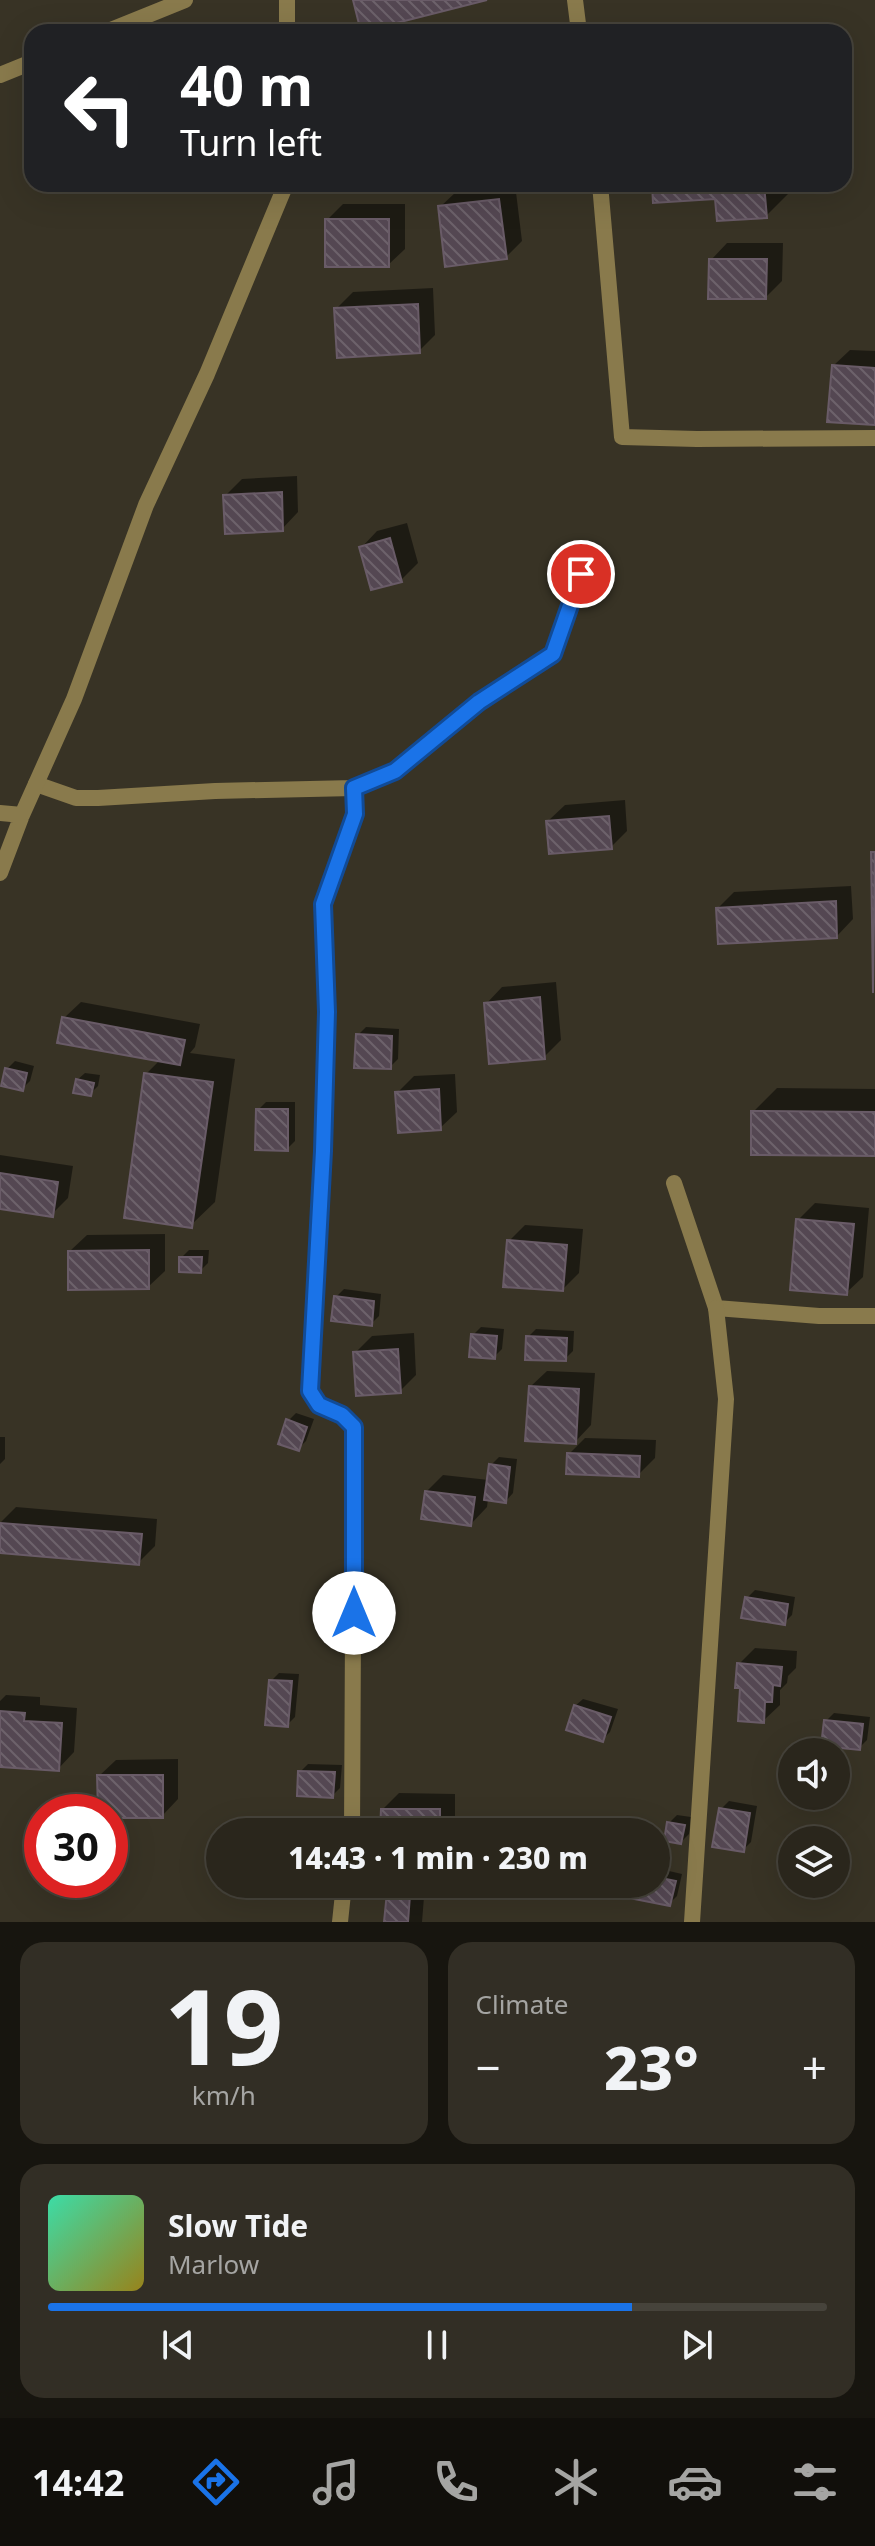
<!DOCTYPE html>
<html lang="en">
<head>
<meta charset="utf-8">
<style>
	:root { --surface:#2a261c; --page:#322e25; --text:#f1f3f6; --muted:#a5a5a3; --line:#46433b; --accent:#1a73e8 }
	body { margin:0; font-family:"Noto Sans",sans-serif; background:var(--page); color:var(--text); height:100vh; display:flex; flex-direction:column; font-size:30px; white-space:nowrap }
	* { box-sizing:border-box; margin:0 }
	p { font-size:26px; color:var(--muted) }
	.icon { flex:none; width:44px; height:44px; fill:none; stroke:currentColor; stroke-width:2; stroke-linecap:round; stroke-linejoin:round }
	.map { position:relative; height:1922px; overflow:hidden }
	.sheet { display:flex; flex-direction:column; gap:20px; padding:20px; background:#17150f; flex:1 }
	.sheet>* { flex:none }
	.banner { position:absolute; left:24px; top:24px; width:828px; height:168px; border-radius:24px; box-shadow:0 8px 32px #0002,0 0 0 2px var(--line); background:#202124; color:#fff; overflow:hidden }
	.tools { position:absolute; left:778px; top:1738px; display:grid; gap:16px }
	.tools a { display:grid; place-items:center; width:72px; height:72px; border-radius:50%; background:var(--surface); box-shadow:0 8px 32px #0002,0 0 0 2px var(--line); font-size:40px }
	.speed { position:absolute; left:24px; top:1794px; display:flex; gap:16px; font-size:40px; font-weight:700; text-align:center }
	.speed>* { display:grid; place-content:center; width:104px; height:104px; border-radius:50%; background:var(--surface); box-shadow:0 8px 32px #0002,0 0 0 2px var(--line); line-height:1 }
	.speed .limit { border:12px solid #d22; background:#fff; color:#111 }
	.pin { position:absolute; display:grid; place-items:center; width:68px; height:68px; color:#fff; margin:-34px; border:4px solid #fff; border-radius:50%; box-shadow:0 2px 8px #0007 }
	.me { position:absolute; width:88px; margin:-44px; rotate:0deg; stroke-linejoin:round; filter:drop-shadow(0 0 6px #0008) }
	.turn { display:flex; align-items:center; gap:28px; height:168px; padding:0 24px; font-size:36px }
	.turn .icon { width:104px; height:104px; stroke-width:2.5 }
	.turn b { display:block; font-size:56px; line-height:68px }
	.big { font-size:60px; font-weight:800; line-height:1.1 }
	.sheet .card { flex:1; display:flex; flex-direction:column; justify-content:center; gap:12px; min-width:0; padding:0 28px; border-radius:24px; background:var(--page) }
	.sheet .dial { align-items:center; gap:0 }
	.dial b { font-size:104px; line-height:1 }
	.song { display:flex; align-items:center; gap:24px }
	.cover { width:96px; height:96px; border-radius:12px; background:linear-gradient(135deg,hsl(160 70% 55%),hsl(50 70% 35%)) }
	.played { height:8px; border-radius:4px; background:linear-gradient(90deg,var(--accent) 75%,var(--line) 75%) }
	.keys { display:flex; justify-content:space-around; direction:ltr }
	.heat { display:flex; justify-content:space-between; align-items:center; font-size:44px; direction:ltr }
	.sheet .tiles { flex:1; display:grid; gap:20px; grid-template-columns:1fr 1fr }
	.card:last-child { grid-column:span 2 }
	.trip { position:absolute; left:206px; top:1818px; width:464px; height:80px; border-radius:40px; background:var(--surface); box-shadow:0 8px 32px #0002,0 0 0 2px var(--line); font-weight:800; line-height:80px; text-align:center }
	.tab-bar { display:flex; height:128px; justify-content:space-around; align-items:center; background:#110f0b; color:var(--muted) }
	.tab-bar .icon { width:56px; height:56px }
	.tab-bar .active { color:var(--accent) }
	.tab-bar b { font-size:36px; color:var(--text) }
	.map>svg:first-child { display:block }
	.shadow { fill:#0007 }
	.building { fill:url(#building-back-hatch); stroke:#695b67; stroke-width:2 }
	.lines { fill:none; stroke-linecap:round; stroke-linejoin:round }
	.lane { stroke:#897a4c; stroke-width:16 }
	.street { stroke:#897a4c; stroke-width:16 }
	.route-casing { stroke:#114b97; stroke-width:20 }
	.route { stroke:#1a73e8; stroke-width:14 }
</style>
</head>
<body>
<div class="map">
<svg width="875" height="1922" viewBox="0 0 875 1922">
	<defs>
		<pattern id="building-back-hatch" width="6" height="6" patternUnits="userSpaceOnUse" patternTransform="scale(2)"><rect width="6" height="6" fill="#544752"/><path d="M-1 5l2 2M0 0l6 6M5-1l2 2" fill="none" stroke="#6d626b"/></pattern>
	</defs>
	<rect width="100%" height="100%" fill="#383325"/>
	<path class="shadow" d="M 515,184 L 522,241 L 506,257 L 440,207 L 457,191 Z
		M 654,184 L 789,184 L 790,192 L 766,216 L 717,197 Z
		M 343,204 L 405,204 L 405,249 L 388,265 L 327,220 Z
		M 727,243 L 783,243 L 782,281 L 766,297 L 711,260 Z
		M 433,288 L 435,335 L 419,351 L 336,309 L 353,292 Z
		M 850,350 L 875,351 L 875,423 L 833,366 Z
		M 297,476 L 298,512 L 282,529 L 225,496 L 242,479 Z
		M 407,523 L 418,563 L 401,580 L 361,548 L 377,531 Z
		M 625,800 L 627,831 L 611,847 L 548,821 L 565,805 Z
		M 875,851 L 875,975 L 873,853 Z
		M 851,886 L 853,919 L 837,936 L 718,908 L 734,892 Z
		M 556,982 L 561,1040 L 544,1057 L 486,1004 L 502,987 Z
		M 81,1002 L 200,1024 L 195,1047 L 190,1053 L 235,1059 L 215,1202 L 191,1225 L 146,1074 L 160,1060 L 64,1018 Z
		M 366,1027 L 399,1029 L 398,1059 L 390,1067 L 358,1035 Z
		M 15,1061 L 34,1066 L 30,1081 L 22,1089 L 7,1069 Z
		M 85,1073 L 100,1075 L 98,1086 L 90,1094 L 77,1080 Z
		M 455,1074 L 457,1112 L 440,1128 L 397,1093 L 414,1076 Z
		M 777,1088 L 875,1089 L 875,1154 L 753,1112 Z
		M 266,1102 L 295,1102 L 295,1141 L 287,1149 L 258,1110 Z
		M 0,1155 L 73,1166 L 68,1198 L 52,1214 L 0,1207 Z
		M 815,1203 L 869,1208 L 863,1277 L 846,1293 L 798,1220 Z
		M 525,1225 L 583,1229 L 579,1273 L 563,1289 L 509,1241 Z
		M 165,1234 L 165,1271 L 148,1287 L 70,1251 L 87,1235 Z
		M 189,1250 L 209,1250 L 208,1263 L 200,1271 L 181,1258 Z
		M 344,1289 L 381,1294 L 379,1316 L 371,1324 L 336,1297 Z
		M 481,1327 L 504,1329 L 502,1349 L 494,1357 L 473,1335 Z
		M 536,1329 L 574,1331 L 573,1351 L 565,1359 L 528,1337 Z
		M 414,1333 L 416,1375 L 400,1391 L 355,1353 L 372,1336 Z
		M 547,1371 L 595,1373 L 591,1425 L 575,1442 L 530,1387 Z
		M 296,1413 L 314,1419 L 306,1441 L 298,1449 L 288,1421 Z
		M 0,1437 L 5,1437 L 5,1459 L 0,1464 Z
		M 585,1438 L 656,1440 L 655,1458 L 638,1475 L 569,1454 Z
		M 499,1457 L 517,1459 L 513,1493 L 506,1501 L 488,1499 L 487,1507 L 471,1524 L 427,1491 L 443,1475 L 489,1480 L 491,1465 Z
		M 16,1507 L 157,1519 L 155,1546 L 138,1563 L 0,1551 L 0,1523 Z
		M 755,1590 L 795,1597 L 792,1615 L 784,1623 L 747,1598 Z
		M 755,1648 L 797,1651 L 796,1668 L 788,1676 L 787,1683 L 780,1690 L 780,1705 L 763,1721 L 742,1686 L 739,1664 Z
		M 279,1673 L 299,1674 L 295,1717 L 287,1725 L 271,1681 Z
		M 6,1695 L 40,1697 L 40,1705 L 77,1708 L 74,1752 L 58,1769 L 0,1765 L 0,1701 Z
		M 583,1699 L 618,1709 L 610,1732 L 602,1740 L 575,1706 Z
		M 834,1713 L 870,1717 L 867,1740 L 859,1748 L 826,1721 Z
		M 178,1759 L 178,1799 L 162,1816 L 110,1816 L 110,1812 L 100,1812 L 99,1776 L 116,1760 Z
		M 308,1764 L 342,1765 L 340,1788 L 332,1796 L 300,1772 Z
		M 399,1793 L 455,1794 L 455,1822 L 445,1832 L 382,1832 L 383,1809 Z
		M 729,1801 L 757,1806 L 751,1842 L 743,1850 L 721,1809 Z
		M 677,1815 L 691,1817 L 689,1834 L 681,1842 L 669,1823 Z
		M 656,1868 L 682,1874 L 677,1896 L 669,1904 L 628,1884 L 656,1884 Z
		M 398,1884 L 495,1884 L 487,1892 L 425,1885 L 422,1922 L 386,1922 L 389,1893 Z"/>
	<path class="building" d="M 353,0 L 487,0 L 361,32 Z
		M 652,184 L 764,184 L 767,218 L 717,221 L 715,199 L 653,203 Z
		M 499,199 L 507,259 L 445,267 L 438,206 Z
		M 325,219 L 389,219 L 389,267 L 325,267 Z
		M 709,259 L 767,259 L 766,299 L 708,299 Z
		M 418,304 L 420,353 L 337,358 L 334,308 Z
		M 832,365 L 875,368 L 875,425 L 827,422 Z
		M 282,492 L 283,531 L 225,534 L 223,495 Z
		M 390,538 L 402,582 L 371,590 L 359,547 Z
		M 609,816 L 612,849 L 549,854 L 546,821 Z
		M 871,852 L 875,852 L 873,993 Z
		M 836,901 L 837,938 L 718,944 L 716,908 Z
		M 540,997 L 545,1059 L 489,1064 L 484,1003 Z
		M 62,1017 L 185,1040 L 180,1065 L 57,1043 Z
		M 356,1034 L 392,1036 L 391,1069 L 354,1068 Z
		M 5,1068 L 27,1073 L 23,1091 L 1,1086 Z
		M 144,1073 L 213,1082 L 192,1228 L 124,1218 Z
		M 76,1079 L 94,1083 L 91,1096 L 73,1093 Z
		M 439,1089 L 441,1130 L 398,1133 L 395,1092 Z
		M 256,1109 L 288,1109 L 288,1151 L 255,1150 Z
		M 751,1111 L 875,1112 L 875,1156 L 751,1155 Z
		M 0,1173 L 58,1182 L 53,1217 L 0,1209 Z
		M 796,1219 L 854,1224 L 847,1295 L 790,1290 Z
		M 507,1240 L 567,1245 L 563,1291 L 503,1287 Z
		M 149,1250 L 149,1289 L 68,1290 L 68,1251 Z
		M 179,1257 L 202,1257 L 201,1273 L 179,1272 Z
		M 334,1296 L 374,1301 L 372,1326 L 331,1321 Z
		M 471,1334 L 497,1336 L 495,1359 L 469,1357 Z
		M 526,1336 L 567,1338 L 566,1361 L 525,1360 Z
		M 398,1349 L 401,1393 L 356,1396 L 353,1352 Z
		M 529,1386 L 579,1389 L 576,1444 L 525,1441 Z
		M 286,1419 L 307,1427 L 299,1451 L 278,1444 Z
		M 567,1453 L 640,1456 L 639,1477 L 566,1474 Z
		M 489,1464 L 510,1467 L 506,1503 L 484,1500 Z
		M 425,1491 L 475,1497 L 471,1526 L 421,1519 Z
		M 0,1523 L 142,1534 L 139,1565 L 0,1553 Z
		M 745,1597 L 788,1604 L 785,1625 L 741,1618 Z
		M 737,1663 L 782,1667 L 780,1686 L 773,1685 L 772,1702 L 765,1702 L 764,1723 L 738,1721 L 740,1688 L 735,1688 Z
		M 269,1680 L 292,1681 L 288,1727 L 265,1725 Z
		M 574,1705 L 611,1717 L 603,1742 L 566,1730 Z
		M 0,1711 L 25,1713 L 24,1721 L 62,1723 L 59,1771 L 0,1767 Z
		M 824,1720 L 863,1724 L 860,1750 L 821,1746 Z
		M 298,1771 L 335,1772 L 333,1798 L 297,1796 Z
		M 97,1775 L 163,1775 L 163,1818 L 110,1818 L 110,1812 L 98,1812 Z
		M 719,1808 L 750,1813 L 744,1852 L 712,1847 Z
		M 381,1809 L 440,1809 L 440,1832 L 380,1832 Z
		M 667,1822 L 685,1825 L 681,1844 L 664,1841 Z
		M 656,1877 L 676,1881 L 670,1906 L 624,1897 L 626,1884 L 656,1884 Z
		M 393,1884 L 489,1884 L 488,1894 Z
		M 387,1892 L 410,1895 L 408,1922 L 384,1922 Z"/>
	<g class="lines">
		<path class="lane" d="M 36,784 L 76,798 L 98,798 L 215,791 L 354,788 L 395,771 L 479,702 L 553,654 L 581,574
			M 674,1183 L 716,1308 L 819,1316 L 875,1316"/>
		<path class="street" d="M 287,0 L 287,32
			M 575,0 L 579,32
			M 106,32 L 185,0
			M 0,75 L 32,62
			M 600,184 L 622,437 L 697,439 L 875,438
			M 0,813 L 22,815
			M 0,873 L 22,815 L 74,699 L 146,505 L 207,374 L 286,184
			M 352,1832 L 354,1427 L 342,1415 L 319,1405 L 310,1391 L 322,1179 L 327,1012 L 323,904 L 355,814 L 354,788
			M 340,1922 L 344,1884
			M 692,1922 L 726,1399 L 716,1308"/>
	</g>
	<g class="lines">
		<defs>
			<path id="route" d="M 354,1613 L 354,1427 L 342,1415 L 319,1405 L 310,1391 L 323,1151 L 327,1012 L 323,904 L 355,814 L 354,788 L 395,771 L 479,702 L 553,654 L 581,574"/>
		</defs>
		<use href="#route" class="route-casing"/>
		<use href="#route" class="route"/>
	</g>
</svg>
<div class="tools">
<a><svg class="icon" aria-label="sound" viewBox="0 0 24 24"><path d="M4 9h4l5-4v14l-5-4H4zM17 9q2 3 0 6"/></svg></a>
<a><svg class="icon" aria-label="layers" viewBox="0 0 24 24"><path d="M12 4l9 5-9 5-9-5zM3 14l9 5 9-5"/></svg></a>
</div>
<div class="speed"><div class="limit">30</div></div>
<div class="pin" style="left:581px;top:574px;background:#d93025"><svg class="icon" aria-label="arrive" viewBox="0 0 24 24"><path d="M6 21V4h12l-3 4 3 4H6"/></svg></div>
<svg class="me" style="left:354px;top:1613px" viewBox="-20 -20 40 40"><circle r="19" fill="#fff"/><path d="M0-13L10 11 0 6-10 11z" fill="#1a73e8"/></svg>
<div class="trip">14:43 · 1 min · 230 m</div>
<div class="banner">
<div class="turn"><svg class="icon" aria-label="left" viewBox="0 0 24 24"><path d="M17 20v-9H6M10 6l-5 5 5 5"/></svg><div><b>40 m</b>Turn left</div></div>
</div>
</div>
<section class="sheet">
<div class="tiles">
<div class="card dial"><b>19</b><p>km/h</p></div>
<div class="card"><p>Climate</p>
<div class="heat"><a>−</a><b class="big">23°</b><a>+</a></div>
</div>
<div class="card">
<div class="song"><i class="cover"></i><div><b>Slow Tide</b><p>Marlow</p></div></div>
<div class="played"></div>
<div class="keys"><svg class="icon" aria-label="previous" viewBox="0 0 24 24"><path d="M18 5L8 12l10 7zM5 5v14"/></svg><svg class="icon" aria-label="pause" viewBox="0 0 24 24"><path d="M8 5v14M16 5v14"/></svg><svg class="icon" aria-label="next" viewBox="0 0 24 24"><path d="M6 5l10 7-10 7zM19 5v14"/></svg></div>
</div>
</div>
</section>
<nav class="tab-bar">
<b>14:42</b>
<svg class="icon active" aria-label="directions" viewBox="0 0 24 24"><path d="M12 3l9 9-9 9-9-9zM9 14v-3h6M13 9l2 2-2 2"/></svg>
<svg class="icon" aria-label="music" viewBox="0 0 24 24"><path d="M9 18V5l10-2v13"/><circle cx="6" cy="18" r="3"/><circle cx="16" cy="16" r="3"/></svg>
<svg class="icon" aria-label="phone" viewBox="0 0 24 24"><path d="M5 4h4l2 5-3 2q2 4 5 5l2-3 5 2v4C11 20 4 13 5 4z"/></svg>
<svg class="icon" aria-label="climate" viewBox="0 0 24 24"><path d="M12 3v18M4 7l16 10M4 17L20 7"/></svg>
<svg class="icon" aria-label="car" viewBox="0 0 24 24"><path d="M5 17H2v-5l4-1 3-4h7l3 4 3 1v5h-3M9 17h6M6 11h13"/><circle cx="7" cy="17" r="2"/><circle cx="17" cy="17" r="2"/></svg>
<svg class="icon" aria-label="filters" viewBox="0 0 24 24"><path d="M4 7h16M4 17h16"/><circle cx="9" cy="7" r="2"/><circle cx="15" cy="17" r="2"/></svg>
</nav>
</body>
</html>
